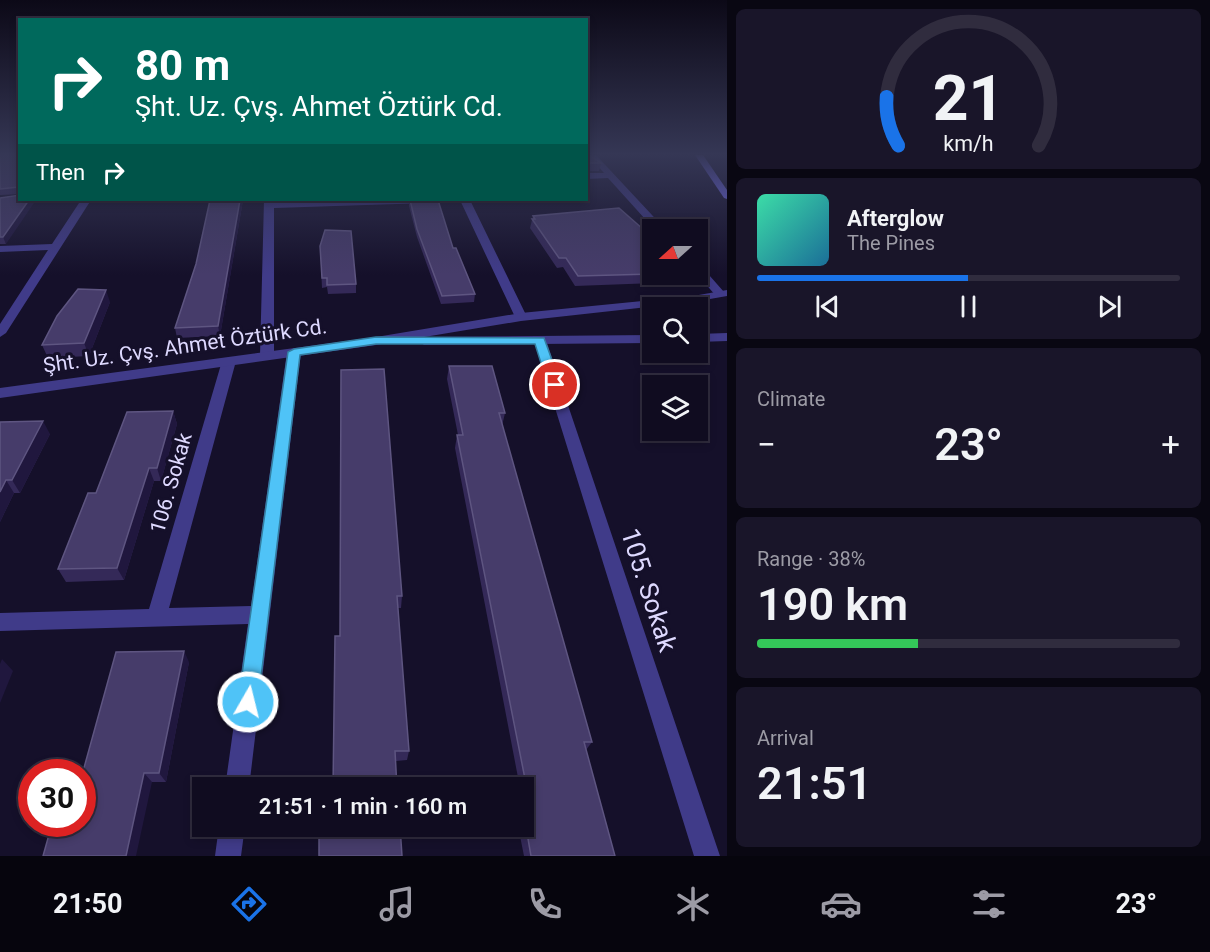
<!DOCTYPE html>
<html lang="en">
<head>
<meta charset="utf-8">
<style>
	:root { --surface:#100c20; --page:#191529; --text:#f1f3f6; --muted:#9c9ba5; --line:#302c3e; --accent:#1a73e8 }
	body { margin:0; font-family:Roboto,sans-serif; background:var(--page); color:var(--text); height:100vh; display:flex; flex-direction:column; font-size:22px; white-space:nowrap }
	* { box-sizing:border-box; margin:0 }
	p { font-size:20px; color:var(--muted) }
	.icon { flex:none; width:33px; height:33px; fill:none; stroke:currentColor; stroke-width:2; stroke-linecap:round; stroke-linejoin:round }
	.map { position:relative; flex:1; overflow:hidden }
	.details { display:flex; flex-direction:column; gap:9px; padding:9px; background:#090712; width:483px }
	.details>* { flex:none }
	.hud { position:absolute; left:18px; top:18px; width:570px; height:183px; border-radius:0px; box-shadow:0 3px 9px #0003,0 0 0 2px var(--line); background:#00695c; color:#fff; overflow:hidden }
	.needle { width:39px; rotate:249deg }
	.controls { position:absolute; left:642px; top:219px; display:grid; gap:12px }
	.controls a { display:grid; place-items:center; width:66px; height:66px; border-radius:0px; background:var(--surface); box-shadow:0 3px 9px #0003,0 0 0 2px var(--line); font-size:30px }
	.speed { position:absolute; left:18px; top:759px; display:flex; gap:12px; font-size:30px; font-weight:700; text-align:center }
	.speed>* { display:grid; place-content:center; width:78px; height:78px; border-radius:50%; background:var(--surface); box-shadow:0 3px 9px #0003,0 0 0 2px var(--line); line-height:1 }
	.speed .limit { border:9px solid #d22; background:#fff; color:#111 }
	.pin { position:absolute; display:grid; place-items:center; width:51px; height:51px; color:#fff; margin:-26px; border:3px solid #fff; border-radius:50%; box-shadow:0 2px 6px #0007 }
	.me { position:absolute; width:66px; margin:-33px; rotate:8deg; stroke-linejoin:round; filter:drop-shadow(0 0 4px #0008) }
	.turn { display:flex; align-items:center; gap:21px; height:126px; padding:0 18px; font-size:27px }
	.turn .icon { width:78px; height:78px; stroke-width:2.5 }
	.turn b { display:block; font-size:42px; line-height:51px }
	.then { display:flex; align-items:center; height:57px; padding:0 18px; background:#0003; gap:12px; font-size:22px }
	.big { font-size:45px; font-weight:600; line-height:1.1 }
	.details .tile { flex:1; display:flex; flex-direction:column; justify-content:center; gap:9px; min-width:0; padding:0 21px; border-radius:9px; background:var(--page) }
	.details .dial { align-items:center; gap:0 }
	.dial svg { height:156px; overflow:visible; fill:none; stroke:var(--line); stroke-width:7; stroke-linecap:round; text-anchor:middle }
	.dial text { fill:var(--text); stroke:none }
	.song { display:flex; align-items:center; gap:18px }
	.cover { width:72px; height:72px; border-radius:9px; background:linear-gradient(135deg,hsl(160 70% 55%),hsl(200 70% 35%)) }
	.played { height:6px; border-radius:3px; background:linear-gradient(90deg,var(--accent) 50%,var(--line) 50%) }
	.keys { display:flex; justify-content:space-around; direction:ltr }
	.heat { display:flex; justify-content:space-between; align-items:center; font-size:33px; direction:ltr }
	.charge { height:9px; border-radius:4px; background:linear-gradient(90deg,#34c759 38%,var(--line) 0) }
	.trip { position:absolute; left:192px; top:777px; width:342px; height:60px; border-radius:0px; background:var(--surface); box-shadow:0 3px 9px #0003,0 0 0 2px var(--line); font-weight:600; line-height:60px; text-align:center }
	.tab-bar { display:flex; height:96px; justify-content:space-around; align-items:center; background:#06050d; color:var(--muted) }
	.tab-bar .icon { width:42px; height:42px }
	.tab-bar .on { color:var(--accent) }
	.tab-bar b { font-size:27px; color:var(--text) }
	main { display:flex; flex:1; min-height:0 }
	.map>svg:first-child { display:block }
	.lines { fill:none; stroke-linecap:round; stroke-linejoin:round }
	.minor { fill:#403b89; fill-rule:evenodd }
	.tertiary { fill:#403b89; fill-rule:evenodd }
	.secondary { fill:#7770ff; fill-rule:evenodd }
	.wall { fill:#342958 }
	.shaded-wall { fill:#20173e }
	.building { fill:#463c6a; stroke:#5e5581; stroke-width:1.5 }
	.route { fill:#4fc3f7; stroke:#337fa1; stroke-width:1.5 }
	.labels { text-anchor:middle; stroke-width:6; stroke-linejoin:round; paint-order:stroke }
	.street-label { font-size:21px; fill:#ded9ff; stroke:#15102a }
	.near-street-label { font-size:26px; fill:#ded9ff; stroke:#15102a }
</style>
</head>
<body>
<main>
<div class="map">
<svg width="727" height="856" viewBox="0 0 727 856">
	<rect width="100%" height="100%" fill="#15102a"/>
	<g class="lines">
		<path class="minor" d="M 588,155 L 596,155 L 666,230 L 655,230 L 608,178 L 586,179 L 586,173 L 604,173 Z
			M 81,200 L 91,200 L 6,333 L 0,337 L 0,324 L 48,250 L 0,252 L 0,246 L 52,244 Z
			M 264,200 L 273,200 L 274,202 L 433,200 L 428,203 L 274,208 L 274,356 L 267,360 L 260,356 Z
			M 460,200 L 470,200 L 527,317 L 525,320 L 517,320 L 515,317 Z
			M 698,266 L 702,267 L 724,292 L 724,296 L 716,296 L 697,274 Z
			M 540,336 L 546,340 L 720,856 L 694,856 L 534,340 Z
			M 294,348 L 301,352 L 249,788 L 225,788 L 248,624 L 0,631 L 0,613 L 149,609 L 222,361 L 229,357 L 236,361 L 169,608 L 251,606 L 287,352 Z
			M 219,826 L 245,826 L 241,856 L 215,856 Z"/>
		<path class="tertiary" d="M 727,290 L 727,296 L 693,302 L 521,321 L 376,345 L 0,398 L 0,388 L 376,337 L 521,313 L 693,296 Z
			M 727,333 L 727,341 L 698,342 L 698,334 Z
			M 652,335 L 652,343 L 424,345 L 418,341 L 424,337 Z"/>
		<path class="secondary" d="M 695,155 L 703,155 L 727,190 L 727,199 L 724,198 Z"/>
	</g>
	<path class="wall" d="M 0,155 L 20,155 L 20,194 L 0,195 Z
		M 586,155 L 601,163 L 599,171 L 586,171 Z
		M 0,198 L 6,244 L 0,244 Z
		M 210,200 L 243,200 L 220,336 L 177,338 L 175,328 L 196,264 Z
		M 409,200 L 453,248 L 475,294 L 474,302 L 441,304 L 417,237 L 409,206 Z
		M 533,216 L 652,237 L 652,274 L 685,274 L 682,282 L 575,286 L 563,267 L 557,268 L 530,228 Z
		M 320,246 L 356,284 L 356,293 L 328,294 L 327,287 L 322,288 Z
		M 110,302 L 89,356 L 48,358 L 42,345 Z
		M 449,366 L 505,413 L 502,426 L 592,742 L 586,750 L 615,856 L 524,856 L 518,826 L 524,826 L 524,788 L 520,788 L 455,448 L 457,435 L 458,435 L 447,379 Z
		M 384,369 L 402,596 L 401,608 L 398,608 L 409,751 L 407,760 L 396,761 L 340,636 Z
		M 173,411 L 177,424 L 161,481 L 154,481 L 124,580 L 66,582 L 58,569 Z
		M 0,422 L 50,434 L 20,493 L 14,493 L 0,522 Z
		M 189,662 L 166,782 L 152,782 L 82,824 Z"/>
	<path class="shaded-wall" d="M 29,200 L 36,200 L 6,244 L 3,237 Z
		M 240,200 L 243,200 L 220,336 L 218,326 Z
		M 106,290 L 110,302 L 89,356 L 84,343 Z
		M 173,411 L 177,424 L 161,481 L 157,468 Z
		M 43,421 L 50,434 L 20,493 L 12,480 Z
		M 149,468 L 154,481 L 124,580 L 117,568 Z
		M 6,480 L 14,493 L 0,522 L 0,492 Z
		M 184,651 L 189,662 L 166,782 L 159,773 Z
		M 2,659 L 13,671 L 0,703 L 0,664 Z
		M 144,773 L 152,782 L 136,856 L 126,856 Z"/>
	<path class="building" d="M 0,155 L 20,155 L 20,188 L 19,187 L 0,189 Z
		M 586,155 L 589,155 L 601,163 L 588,163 L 586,165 Z
		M 20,195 L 20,200 L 29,200 L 3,237 L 0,237 L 0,198 Z
		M 210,200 L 240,200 L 218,326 L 175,328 L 196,264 Z
		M 410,200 L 438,200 L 453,248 L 456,248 L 475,294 L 442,296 L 417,229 Z
		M 619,208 L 652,237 L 652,274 L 578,276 L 566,258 L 559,258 L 532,219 L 535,219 L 533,216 Z
		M 325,230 L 351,231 L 356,284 L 327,285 L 327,278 L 322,278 L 320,246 Z
		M 78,289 L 106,290 L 84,343 L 42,345 L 57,316 Z
		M 449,366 L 492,366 L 505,413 L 499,413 L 592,742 L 584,742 L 615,856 L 531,856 L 524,816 L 524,789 L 527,789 L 457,435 L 463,435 Z
		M 384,369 L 402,596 L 397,596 L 409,751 L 395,751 L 397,788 L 333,788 L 335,636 L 340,636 L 341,370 Z
		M 173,411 L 157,468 L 149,468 L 117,568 L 58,569 L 88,493 L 96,493 L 127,412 Z
		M 43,421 L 12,480 L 6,480 L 0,492 L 0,422 Z
		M 184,651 L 159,773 L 144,773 L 126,856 L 43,856 L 52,824 L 82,824 L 82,775 L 116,652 Z
		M 319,826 L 400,826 L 402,856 L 319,856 Z"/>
	<linearGradient id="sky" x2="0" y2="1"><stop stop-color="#0c0917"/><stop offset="0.56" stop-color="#353755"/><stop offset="1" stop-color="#353755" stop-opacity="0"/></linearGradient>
	<rect width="727" height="275" fill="url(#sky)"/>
	<path class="route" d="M 376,337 L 544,338 L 561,385 L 555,389 L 548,385 L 535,344 L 376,344 L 300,355 L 258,702 L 255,709 L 248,712 L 241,709 L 238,702 L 288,352 L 294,349 Z"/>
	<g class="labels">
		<g class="street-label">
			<text transform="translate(185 346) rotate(-8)" y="7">Şht. Uz. Çvş. Ahmet Öztürk Cd.</text>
			<text transform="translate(171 483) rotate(-74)" y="7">106. Sokak</text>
		</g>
		<g class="near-street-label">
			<text transform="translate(649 590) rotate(72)" y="9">105. Sokak</text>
		</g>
	</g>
</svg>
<div class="controls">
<a><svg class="needle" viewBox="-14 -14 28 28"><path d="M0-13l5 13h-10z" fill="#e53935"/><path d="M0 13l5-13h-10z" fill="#9c9ba5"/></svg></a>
<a><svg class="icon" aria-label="search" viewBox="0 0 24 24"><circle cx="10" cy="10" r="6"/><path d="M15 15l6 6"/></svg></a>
<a><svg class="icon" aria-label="layers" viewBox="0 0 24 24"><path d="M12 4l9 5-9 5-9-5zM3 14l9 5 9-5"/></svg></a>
</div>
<div class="speed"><div class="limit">30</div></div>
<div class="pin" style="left:555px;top:385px;background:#d93025"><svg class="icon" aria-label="arrive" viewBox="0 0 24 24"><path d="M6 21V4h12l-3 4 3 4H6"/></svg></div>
<svg class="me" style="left:248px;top:702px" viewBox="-20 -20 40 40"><circle r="17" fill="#4fc3f7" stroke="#fff" stroke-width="3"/><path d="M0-11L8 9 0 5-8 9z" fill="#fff"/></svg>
<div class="trip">21:51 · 1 min · 160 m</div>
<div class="hud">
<div class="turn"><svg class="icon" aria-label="right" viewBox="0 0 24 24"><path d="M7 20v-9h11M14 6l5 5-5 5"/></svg><div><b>80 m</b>Şht. Uz. Çvş. Ahmet Öztürk Cd.</div></div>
<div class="then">Then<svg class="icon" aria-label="right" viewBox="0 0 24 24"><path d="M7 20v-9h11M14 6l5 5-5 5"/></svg></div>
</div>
</div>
<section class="details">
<div class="tile dial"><svg viewBox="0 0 100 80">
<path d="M14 69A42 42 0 1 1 86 69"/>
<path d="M14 69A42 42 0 0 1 8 44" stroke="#1a73e8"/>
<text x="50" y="56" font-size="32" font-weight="700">21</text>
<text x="50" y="72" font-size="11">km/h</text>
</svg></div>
<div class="tile">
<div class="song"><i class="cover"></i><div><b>Afterglow</b><p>The Pines</p></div></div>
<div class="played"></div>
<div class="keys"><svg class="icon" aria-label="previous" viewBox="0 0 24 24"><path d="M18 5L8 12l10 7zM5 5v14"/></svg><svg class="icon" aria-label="pause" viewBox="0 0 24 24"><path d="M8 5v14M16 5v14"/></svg><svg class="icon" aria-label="next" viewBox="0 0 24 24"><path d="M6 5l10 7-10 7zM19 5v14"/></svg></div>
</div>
<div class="tile"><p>Climate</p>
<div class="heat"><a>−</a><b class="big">23°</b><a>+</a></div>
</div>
<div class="tile"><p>Range · 38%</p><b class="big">190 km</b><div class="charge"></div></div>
<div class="tile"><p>Arrival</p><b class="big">21:51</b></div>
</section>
</main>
<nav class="tab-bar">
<b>21:50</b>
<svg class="icon on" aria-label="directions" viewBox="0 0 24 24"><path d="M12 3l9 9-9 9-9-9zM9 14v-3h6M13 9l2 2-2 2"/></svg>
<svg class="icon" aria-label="music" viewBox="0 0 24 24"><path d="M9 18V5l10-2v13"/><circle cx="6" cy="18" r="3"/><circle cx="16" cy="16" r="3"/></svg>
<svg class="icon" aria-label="phone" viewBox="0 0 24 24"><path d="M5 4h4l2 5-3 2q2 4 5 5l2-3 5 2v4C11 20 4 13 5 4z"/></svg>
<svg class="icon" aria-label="climate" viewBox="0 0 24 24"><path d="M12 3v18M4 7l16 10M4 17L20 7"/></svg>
<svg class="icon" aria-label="car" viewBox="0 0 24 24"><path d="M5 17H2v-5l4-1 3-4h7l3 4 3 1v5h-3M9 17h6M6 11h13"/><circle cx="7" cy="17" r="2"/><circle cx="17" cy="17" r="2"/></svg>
<svg class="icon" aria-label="filters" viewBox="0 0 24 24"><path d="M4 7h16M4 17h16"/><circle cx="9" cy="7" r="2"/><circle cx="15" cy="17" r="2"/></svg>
<b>23°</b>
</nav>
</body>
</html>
